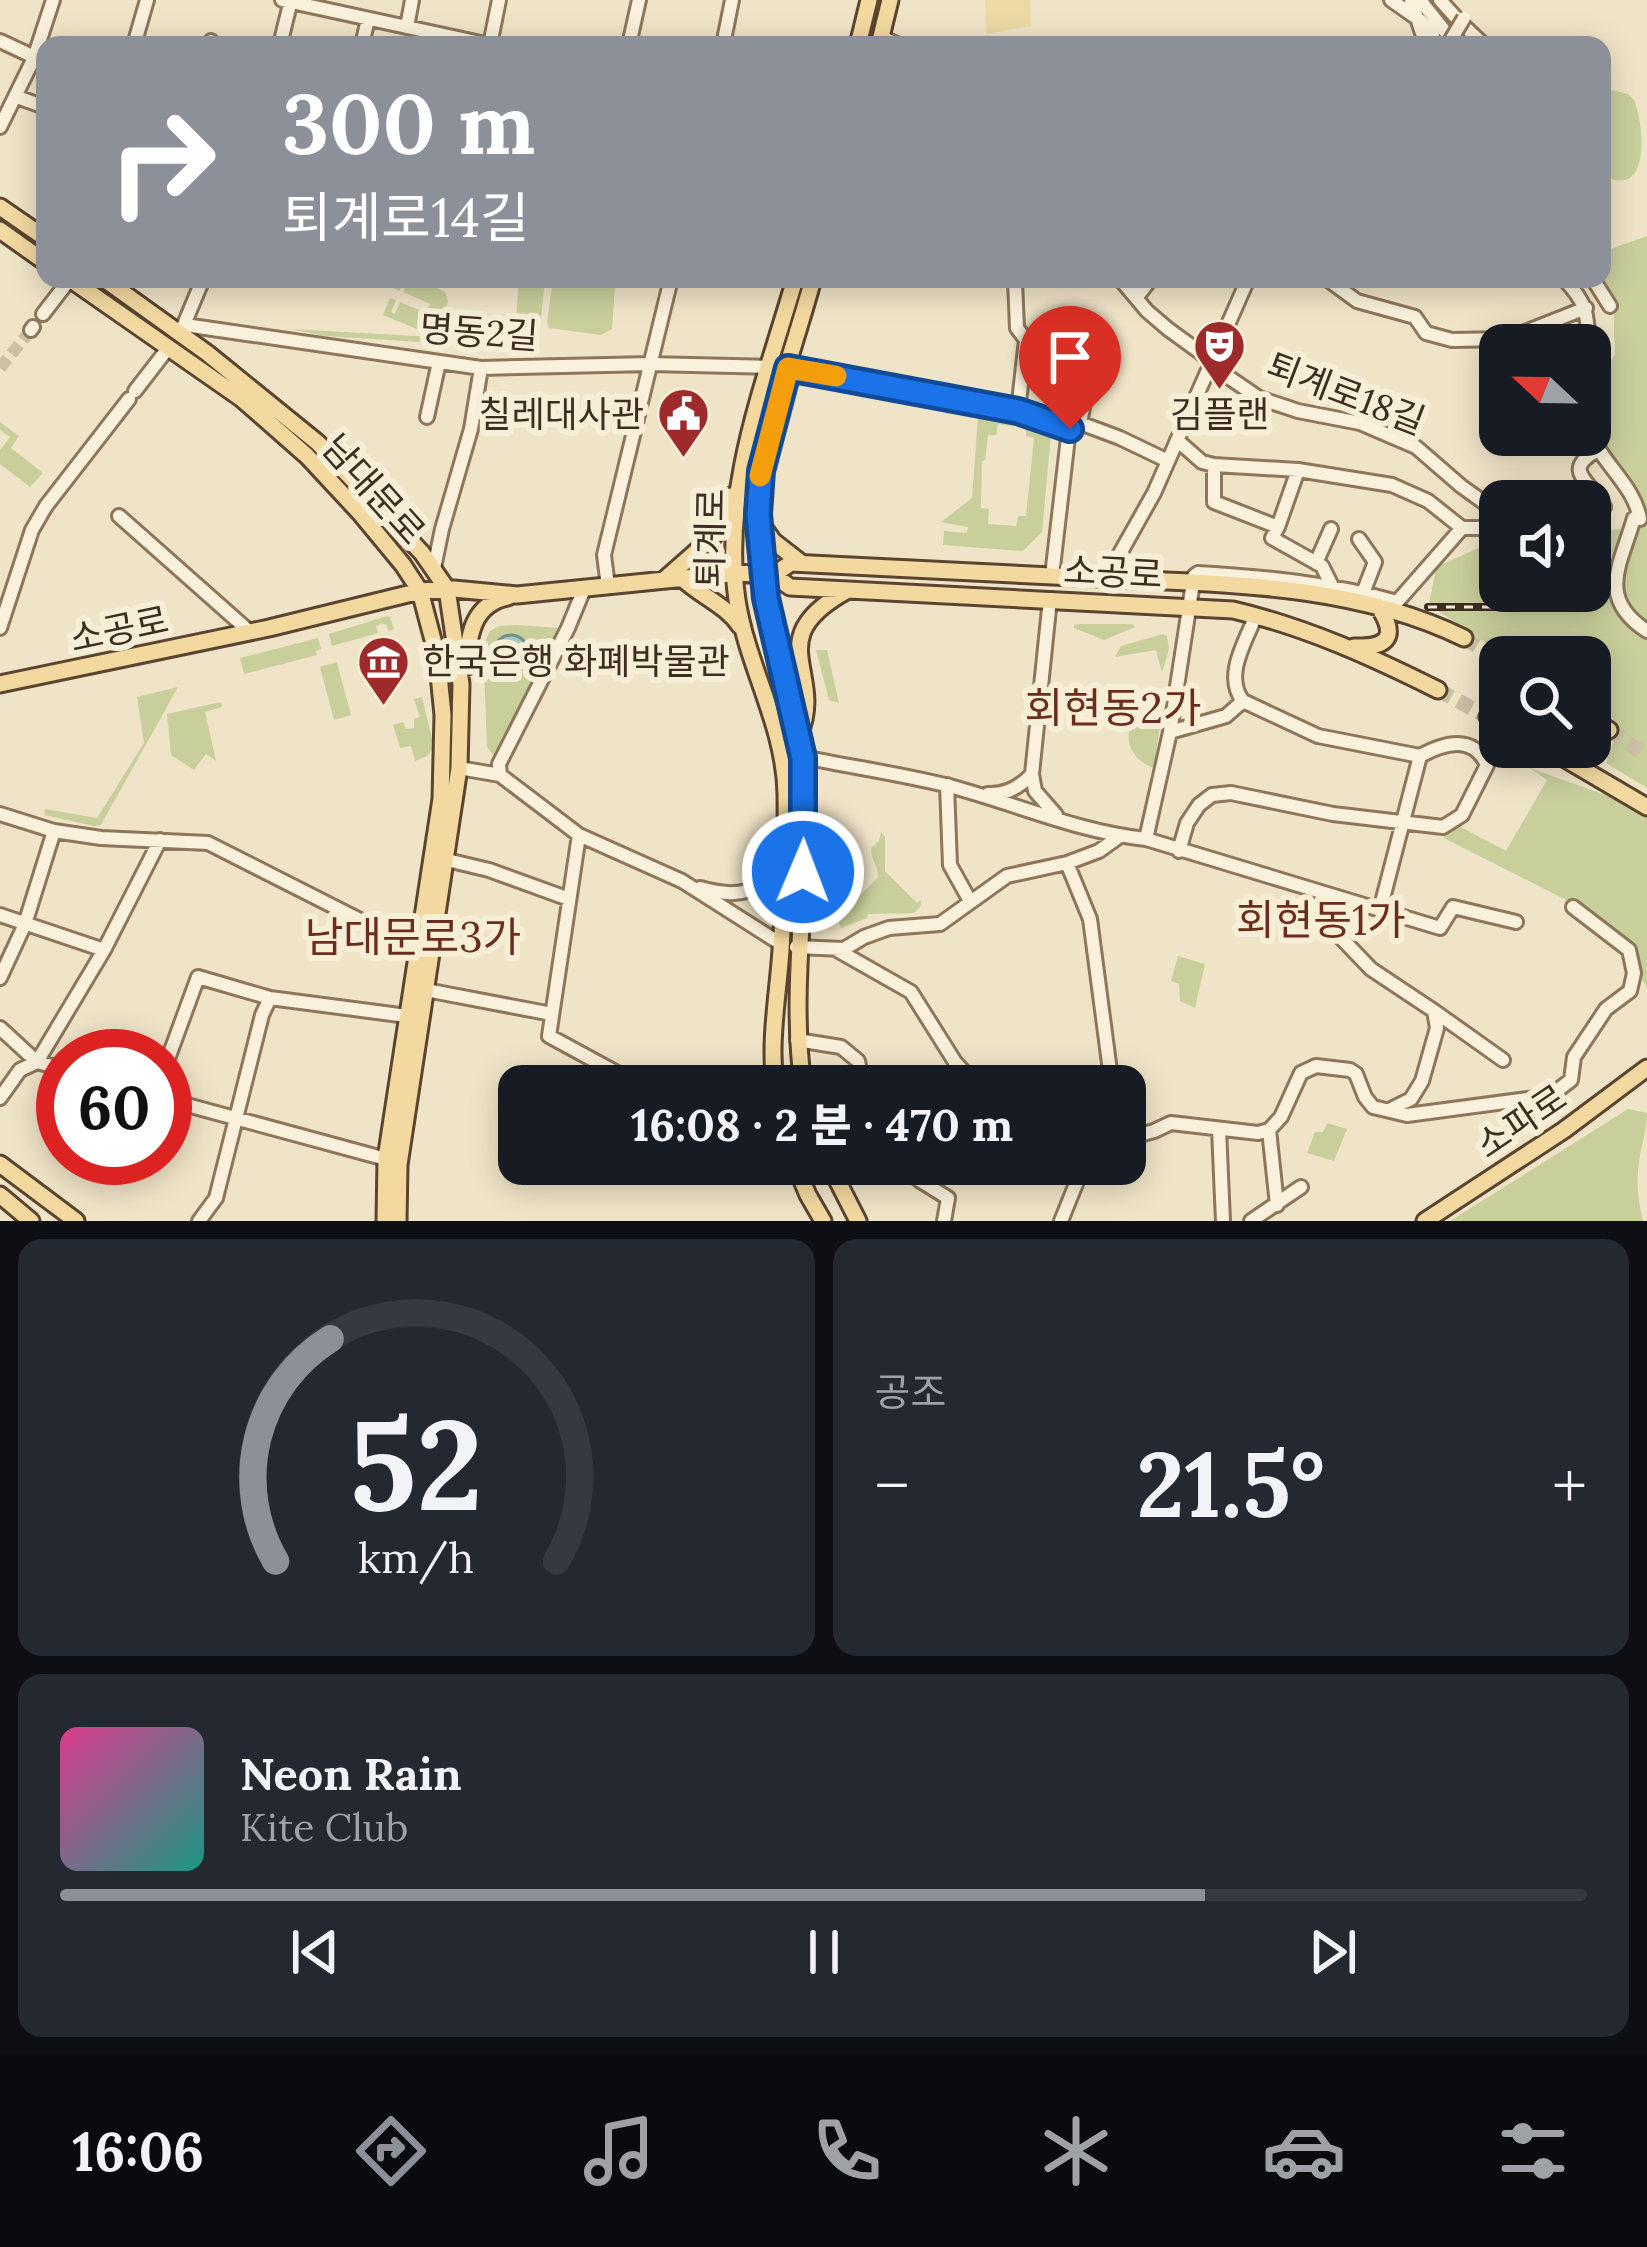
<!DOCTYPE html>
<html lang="ko">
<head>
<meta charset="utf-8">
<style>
	:root { --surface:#171b24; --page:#242831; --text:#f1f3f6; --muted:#9ea1a6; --line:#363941; --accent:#8c9099 }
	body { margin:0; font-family:Lora,"Noto Sans KR",serif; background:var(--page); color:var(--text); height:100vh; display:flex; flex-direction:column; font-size:45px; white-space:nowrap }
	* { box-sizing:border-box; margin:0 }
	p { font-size:39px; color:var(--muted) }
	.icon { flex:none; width:66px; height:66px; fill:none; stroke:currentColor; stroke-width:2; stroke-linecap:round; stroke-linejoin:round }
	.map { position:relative; height:1221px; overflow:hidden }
	.details { display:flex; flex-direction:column; gap:18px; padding:18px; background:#0d0f14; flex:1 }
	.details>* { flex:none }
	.banner { position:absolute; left:36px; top:36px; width:1575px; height:252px; border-radius:24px; box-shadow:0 6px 30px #0003; background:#8c9099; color:#fff; overflow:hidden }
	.needle { width:78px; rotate:292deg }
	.tools { position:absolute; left:1479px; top:324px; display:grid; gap:24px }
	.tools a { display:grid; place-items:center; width:132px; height:132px; border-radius:24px; background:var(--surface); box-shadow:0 6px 30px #0003; font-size:60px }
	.speed { position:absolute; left:36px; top:1029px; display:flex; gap:24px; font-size:60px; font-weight:700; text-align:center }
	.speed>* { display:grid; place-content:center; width:156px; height:156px; border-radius:50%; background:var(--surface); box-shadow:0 6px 30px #0003; line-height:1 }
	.speed .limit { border:18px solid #d22; background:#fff; color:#111 }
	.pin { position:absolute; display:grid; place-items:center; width:102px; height:102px; color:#fff; margin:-123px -51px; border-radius:50% 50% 50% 0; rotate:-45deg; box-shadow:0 0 12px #0007 }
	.pin .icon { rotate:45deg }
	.me { position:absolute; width:132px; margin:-66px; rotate:1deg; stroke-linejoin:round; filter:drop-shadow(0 0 9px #0008) }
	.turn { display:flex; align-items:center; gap:42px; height:252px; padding:0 48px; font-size:54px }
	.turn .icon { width:156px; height:156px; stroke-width:2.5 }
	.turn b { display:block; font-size:84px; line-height:102px }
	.big { font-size:90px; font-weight:800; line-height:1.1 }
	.details .card { flex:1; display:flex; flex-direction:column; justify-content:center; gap:18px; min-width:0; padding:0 42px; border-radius:24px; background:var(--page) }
	.details .dial { align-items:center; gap:0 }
	.dial svg { height:312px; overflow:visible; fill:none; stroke:var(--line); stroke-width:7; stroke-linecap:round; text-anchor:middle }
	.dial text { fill:var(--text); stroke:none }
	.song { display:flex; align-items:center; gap:36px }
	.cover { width:144px; height:144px; border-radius:18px; background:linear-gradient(135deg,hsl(330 70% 55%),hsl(170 70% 35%)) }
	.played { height:12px; border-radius:6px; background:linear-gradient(90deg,var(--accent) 75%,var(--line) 75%) }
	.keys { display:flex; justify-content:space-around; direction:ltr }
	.heat { display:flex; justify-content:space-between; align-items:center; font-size:66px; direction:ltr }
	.details .tiles { flex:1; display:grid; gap:18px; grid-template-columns:1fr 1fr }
	.card:last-child { grid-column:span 2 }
	.trip { position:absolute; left:498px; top:1065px; width:648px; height:120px; border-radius:24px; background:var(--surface); box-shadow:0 6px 30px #0003; font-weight:800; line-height:120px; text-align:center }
	.dock { display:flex; height:192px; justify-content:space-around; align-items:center; background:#090b0e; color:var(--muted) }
	.dock .icon { width:84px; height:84px }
	.dock .active { color:var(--accent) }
	.dock b { font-size:54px; color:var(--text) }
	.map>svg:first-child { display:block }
	.green { fill:#c9cf9b; fill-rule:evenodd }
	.sand { fill:#ecd9a5 }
	.water { fill:#a9c4bc; stroke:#6f938a; stroke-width:3 }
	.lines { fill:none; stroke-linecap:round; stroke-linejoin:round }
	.minor-tunnel { stroke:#ccc0a6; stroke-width:12; stroke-dasharray:12 6; stroke-linecap:butt }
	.major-tunnel { stroke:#ccc0a6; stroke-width:15; stroke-dasharray:15 8; stroke-linecap:butt }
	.minor-casing { stroke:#8d765c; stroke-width:18 }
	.major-casing { stroke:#5b4430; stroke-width:21 }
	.minor { stroke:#faf1dc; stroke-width:12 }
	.major { stroke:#f3d9a0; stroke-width:15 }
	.rail-casing { stroke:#3d2e20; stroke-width:8 }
	.rail { stroke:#f7eed8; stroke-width:3; stroke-dasharray:9; stroke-linecap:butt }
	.minor-bridge-casing { stroke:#8d765c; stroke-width:18; stroke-linecap:butt }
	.minor-bridge { stroke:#faf1dc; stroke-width:12 }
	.route-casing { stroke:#114b97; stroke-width:30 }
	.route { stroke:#1a73e8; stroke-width:21 }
	.slow { stroke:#f59e0b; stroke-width:21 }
	.labels { text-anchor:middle; stroke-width:12; stroke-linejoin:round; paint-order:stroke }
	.street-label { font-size:36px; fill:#3d2e20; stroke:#f7eed8 }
	.poi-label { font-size:36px; fill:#3d2e20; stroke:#f7eed8; text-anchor:end }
	.quarter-label { font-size:42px; fill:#6b2e1e; stroke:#f7eed8 }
</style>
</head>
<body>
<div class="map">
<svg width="1647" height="1221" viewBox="0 0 1647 1221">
	<rect width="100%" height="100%" fill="#f0e4c8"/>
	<path class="green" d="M 1612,90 L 1628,94 L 1634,100 C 1643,121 1647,170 1628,179 C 1617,183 1610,179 1602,172 L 1602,93 Z
		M 1647,236 L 1647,788 L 1606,763 L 1617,730 L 1590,712 L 1590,657 L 1507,657 L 1429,605 L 1436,567 L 1492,542 L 1500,541 L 1500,591 L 1590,591 L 1590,532 L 1630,528 L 1639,519 L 1590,434 L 1590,393 L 1615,354 L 1613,301 L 1598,279 L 1602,279 L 1602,252 Z
		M 397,279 L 420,279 L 445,292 L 448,301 L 439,328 L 424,332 L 383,315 L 390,298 L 396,300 L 391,312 L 395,314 L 400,302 L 426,313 L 430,304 L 403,292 L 407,282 L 405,280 L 399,291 L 393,288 Z
		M 519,279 L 545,279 L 541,320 L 516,318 Z
		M 553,279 L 584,279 L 613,285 L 615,288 L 612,329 L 601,335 L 549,328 L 547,322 Z
		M 291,329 L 451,338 L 446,343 L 436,343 L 324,336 Z
		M 978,417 L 1043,426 L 1051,434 L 1042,532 L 1023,551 L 943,545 L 944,531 L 967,533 L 968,527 L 941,522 L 972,498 ZM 998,424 L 1026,428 L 1026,436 L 1034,438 L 1026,516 L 1018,516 L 1016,526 L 988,524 L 989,509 L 981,508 L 982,461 L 985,460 L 988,435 L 996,435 Z
		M 0,422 L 19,436 L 11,448 L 43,473 L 30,487 L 0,464 L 0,450 L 10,437 L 0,430 Z
		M 387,616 L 390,617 L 394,629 L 388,631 L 387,625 L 381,623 L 376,627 L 378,633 L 332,646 L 329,634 Z
		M 1080,624 L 1132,624 L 1135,627 L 1104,640 L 1074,628 L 1074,625 Z
		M 515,625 L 561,628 L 563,631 L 497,760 L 487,747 L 483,646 L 490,631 L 499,626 Z
		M 1163,634 L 1167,636 L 1169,648 L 1162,673 L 1156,650 L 1115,657 L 1121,646 Z
		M 318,638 L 321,649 L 316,651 L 317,655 L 244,674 L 240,658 Z
		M 816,650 L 827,650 L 839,703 L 829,700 Z
		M 337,662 L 351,715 L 334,720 L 320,667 Z
		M 178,687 L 101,825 L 94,826 L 44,815 L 45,809 L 97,818 L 144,743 L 137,697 Z
		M 422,697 L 434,747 L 427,756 L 415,761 L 411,746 L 400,748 L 393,725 L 403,722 L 406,729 L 414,728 L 414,719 L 420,717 L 414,699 Z
		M 221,702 L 222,707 L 205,712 L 216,761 L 206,754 L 194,770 L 171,755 L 167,714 Z
		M 1163,706 L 1154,768 C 1116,755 1122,709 1163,706 Z
		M 1530,768 L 1647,810 L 1647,987 L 1639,976 L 1633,949 L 1574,904 L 1444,838 L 1443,832 L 1457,825 L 1506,851 L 1547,780 Z
		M 881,832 L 885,837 L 885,871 L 917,903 L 921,900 L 921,906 L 914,913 L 868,914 L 867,918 L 841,928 C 837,916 839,910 847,900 L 852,904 L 878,877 C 878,866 871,860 871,848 L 879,841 Z
		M 1178,956 L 1205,964 L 1195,1008 L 1180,1001 L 1179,984 L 1171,981 Z
		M 1628,1109 L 1647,1113 C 1647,1131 1641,1145 1639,1162 C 1636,1182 1638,1202 1643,1221 L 1450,1221 Z
		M 1327,1123 L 1347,1129 L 1334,1161 L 1307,1153 L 1315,1132 L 1323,1132 Z"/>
	<path class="sand" d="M 985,0 L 1030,0 L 1031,26 L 986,34 Z"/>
	<path class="water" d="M494 652a17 17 0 1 1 34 0a17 17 0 1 1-34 0Z"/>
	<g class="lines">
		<path class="minor-tunnel" d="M 0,368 L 31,330"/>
		<path class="major-tunnel" d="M 1464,638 L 1500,660
			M 1438,690 L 1488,717
			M 1609,730 L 1647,756"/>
		<defs>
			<path id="minor" d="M 282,0 L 490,45 L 499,0
				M 1391,0 L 1421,21 L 1433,34
				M 1411,0 L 1426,45
				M 1420,0 L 1456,45
				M 1440,0 L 1459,21
				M 1464,26 L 1484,45
				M 407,27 L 412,0
				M 881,37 L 899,45
				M 0,41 L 45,62
				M 134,45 L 147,0
				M 210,45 L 211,41
				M 280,45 L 291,0
				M 362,45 L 368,19
				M 629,45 L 639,0
				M 723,45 L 732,0
				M 17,97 L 45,107
				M 0,127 L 34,58 L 53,0
				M 1010,279 L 1015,281 L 1017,328 L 1026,340 L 1023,366 L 1088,383 L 1080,423
				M 1120,279 L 1147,311 L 1168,329 L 1201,353 L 1221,372 L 1259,398 L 1298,411 L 1360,423 L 1416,447 L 1461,486 L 1500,514
				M 1327,279 L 1357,301 L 1415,317 L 1426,333 L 1452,340 L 1507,339 L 1586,308
				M 1564,279 C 1587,303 1587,313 1589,345
				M 1593,279 L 1610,306
				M 1136,298 L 1151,279
				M 43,314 L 70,279
				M 185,325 L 481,368 L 650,364 L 770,367
				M 183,327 L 203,279
				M 31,330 L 33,327
				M 788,368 L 1018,411 L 1069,429
				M 135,391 L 169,347
				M 1018,411 L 1023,366
				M 427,417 L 439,362
				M 1076,425 L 1080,423 L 1120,438 L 1168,461
				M 1590,432 C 1602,464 1634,485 1640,519 L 1634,518 C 1621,564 1596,598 1647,631
				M 1177,440 L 1202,462 L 1214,465 L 1298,470 L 1392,485 L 1428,501 L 1462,528 L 1500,528
				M 1214,465 L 1214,502 L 1278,527 L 1272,538 L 1322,566 L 1332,586
				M 119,516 L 250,632
				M 1278,527 L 1298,470
				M 1590,527 L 1604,507 C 1591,480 1560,471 1598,450
				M 1359,539 L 1375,562 L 1363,593
				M 1316,563 L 1331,529
				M 434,568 L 442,529 L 471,429 L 481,368
				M 1052,576 L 1069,429
				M 1113,579 L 1118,557 L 1154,493 L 1248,279
				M 608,586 L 604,555 L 671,279
				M 1050,599 L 1032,774 L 1035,791 L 1056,815
				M 0,628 L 32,530 L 46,506 L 129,399
				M 1243,701 C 1223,676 1246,641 1256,615
				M 1170,732 L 1226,716 L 1243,701 L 1318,736 L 1420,756 L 1380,910
				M 803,757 C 851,767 901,774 949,786 C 1014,803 1078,832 1146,839 L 1440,928 L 1453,907 L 1516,922
				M 459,768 L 500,775 L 579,835 L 682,881 L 781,944
				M 500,775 L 499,764 L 568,628 L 584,589
				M 950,786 L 947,785 L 950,865 L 970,901
				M 988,794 C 1006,795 1020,787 1032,774
				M 0,814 L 54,831 L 101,838 L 208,843 L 368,924 L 420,933
				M 579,835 L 549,1036 L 641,1086
				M 1146,839 L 1170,732 L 1194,576 L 1198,573 C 1266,577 1331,583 1397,602 L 1462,528
				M 1179,851 L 1187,823 L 1199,805 L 1212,795 L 1231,793 L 1333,814 L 1443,827 L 1462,815 L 1487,765 C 1473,734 1444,743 1420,756
				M 447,860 L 489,870 L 569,899
				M 1067,863 L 1090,919 L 1112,1086
				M 700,888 C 755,903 766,885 783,836
				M 1328,896 L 1323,919 L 1371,969 L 1434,1011 L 1437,1028 L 1422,1081 L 1411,1099 L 1389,1110
				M 0,915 L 104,950
				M 796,947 L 844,949 L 864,937 L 889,928 L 940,924 L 1007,876 L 1067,863 L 1099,851 L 1120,836
				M 837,950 L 911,992 L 955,1062 L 977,1086
				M 0,978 L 25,924 L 54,831
				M 426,990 L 552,1014
				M 1434,1011 L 1503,1060
				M 0,1028 L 37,1062 L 63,1069
				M 797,1040 L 841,1047 L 858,1061 L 863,1086
				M 165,1067 L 198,977 L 270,998 L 407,1016
				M 0,1098 L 20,1070 L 37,1062 L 104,950 L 160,840
				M 165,1099 L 386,1159
				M 1219,1129 L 1223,1221
				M 1269,1130 L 1277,1205
				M 1125,1139 L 1154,1131 L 1171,1123 L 1258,1133 L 1269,1130 L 1281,1117 L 1301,1073 L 1316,1066 L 1350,1070 L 1356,1074 L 1365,1097 L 1373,1107 L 1407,1115 L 1550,1096 L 1571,1080 L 1574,1057 L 1606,1009 L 1630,991 L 1634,973 L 1629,950 L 1573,907
				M 902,1164 L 919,1180 L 948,1198 L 944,1221
				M 199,1221 L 216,1198 L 262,1015 L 270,998
				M 1061,1221 L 1084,1164
				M 1251,1221 L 1301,1187"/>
			<path id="major" d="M 858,45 L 869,0
				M 879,45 L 890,0
				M 0,207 L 45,238
				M 0,230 L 45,262
				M 70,279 L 242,399 L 307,456 L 360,513 L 403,565 L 420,591 L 437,655 L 443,715 L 441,799 L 386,1159 L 385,1221
				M 104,279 L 207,353 L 318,443 L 422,553 L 447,589 L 461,684 L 459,768 L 399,1165 L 398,1221
				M 762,525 L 773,541 L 800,562
				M 773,575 L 791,563 C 892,568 993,573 1094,578 C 1218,584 1350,582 1464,638
				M 683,579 C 701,596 726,605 740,626
				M 664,580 L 714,536 L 731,496
				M 1354,647 C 1389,648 1398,636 1378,606
				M 467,666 C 468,635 473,604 508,597
				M 0,684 L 269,628 L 420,591 L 454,589 L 517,595 L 735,573 L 773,575 L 790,587 L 1233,610 C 1306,627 1372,657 1438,690
				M 1488,717 L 1500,723
				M 1590,719 L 1609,730
				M 799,735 C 826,672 759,640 846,591
				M 1545,747 L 1647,807
				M 775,1086 C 769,1041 778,995 781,950 C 784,898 787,846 786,794 C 785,726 747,666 737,600 C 721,490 765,383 795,279
				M 803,1086 C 788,978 813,867 803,759 C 798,701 773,647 764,590 C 759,552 755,511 761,472 C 771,408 796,342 813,279
				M 0,1164 L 76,1221
				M 795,1164 L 808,1195 L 823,1221
				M 829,1164 L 858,1221
				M 0,1195 L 31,1221
				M 1425,1221 L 1564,1130 L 1647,1068"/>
		</defs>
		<use href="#minor" class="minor-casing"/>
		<use href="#major" class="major-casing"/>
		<use href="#minor" class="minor"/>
		<use href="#major" class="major"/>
		<defs>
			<path id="rail" d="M 1428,607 L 1538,607"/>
		</defs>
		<use href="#rail" class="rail-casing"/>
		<use href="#rail" class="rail"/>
		<defs>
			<path id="minor-bridge" d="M 1448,45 L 1464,18"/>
		</defs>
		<use href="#minor-bridge" class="minor-bridge-casing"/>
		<use href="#minor-bridge" class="minor-bridge"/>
	</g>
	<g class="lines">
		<defs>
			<path id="route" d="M 803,872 L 803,758 L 766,598 L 758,514 L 761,471 L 788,368 L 1018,411 L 1070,429"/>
		</defs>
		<use href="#route" class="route-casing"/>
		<use href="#route" class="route"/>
		<path class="slow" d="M 760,476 L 788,368 L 836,376"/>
	</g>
	<defs>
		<symbol id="theatre-pin" viewBox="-11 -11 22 30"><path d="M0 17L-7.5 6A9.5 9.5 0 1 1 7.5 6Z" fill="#9e2a2b" stroke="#f7eed8"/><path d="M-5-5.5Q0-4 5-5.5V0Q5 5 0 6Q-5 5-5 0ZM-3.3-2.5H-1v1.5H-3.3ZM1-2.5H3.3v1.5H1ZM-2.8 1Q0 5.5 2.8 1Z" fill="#fff"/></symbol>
		<symbol id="civic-pin" viewBox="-11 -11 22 30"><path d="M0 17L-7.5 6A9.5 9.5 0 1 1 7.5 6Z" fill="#9e2a2b" stroke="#f7eed8"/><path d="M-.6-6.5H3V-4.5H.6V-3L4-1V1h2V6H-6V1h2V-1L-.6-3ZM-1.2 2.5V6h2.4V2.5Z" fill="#fff"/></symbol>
		<symbol id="museum-pin" viewBox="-11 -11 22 30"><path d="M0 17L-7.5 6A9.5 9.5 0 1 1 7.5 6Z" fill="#9e2a2b" stroke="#f7eed8"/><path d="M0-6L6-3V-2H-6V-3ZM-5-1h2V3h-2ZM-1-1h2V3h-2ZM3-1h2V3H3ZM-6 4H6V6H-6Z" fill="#fff"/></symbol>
	</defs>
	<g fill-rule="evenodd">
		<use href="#theatre-pin" x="1190" y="316" width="59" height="81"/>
		<use href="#civic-pin" x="654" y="384" width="59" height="81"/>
		<use href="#museum-pin" x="354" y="632" width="59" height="81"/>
	</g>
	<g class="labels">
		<g class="street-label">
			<text transform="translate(479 332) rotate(4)" y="13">명동2길</text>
			<text transform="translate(1346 393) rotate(21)" y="13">퇴계로18길</text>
			<text transform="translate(374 489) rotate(48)" y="13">남대문로</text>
			<text transform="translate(710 538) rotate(-89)" y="13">퇴계로</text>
			<text transform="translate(1113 572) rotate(3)" y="13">소공로</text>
			<text transform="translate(119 629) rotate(-12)" y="13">소공로</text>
			<text transform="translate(1521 1121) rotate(-34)" y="13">소파로</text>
		</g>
		<g class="poi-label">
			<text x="644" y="427">칠레대사관</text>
			<text x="1220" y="427" text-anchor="middle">김플랜</text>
			<text x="422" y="674" text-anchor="start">한국은행 화폐박물관</text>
		</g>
		<g class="quarter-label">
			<text x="1113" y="723">회현동2가</text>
			<text x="1321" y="935">회현동1가</text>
			<text x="413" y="952">남대문로3가</text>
		</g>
	</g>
</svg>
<div class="tools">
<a><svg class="needle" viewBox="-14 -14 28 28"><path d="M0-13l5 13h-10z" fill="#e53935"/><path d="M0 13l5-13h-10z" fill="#9ea1a6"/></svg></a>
<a><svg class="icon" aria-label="sound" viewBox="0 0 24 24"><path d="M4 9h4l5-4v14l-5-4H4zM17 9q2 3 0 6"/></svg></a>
<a><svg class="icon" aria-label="search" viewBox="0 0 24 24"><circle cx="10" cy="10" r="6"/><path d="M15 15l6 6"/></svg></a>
</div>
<div class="speed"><div class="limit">60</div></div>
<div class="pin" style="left:1070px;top:429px;background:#d93025"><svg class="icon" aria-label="arrive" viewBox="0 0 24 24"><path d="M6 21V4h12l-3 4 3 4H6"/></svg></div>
<svg class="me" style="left:803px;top:872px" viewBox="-20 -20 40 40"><circle r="17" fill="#1a73e8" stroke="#fff" stroke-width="3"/><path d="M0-11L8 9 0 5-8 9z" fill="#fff"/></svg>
<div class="trip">16:08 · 2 분 · 470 m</div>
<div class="banner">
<div class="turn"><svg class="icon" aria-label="right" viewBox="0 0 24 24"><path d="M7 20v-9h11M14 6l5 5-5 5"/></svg><div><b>300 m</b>퇴계로14길</div></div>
</div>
</div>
<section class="details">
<div class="tiles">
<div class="card dial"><svg viewBox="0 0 100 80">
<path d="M14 69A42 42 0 1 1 86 69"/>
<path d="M14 69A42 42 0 0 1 28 12" stroke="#8c9099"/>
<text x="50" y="56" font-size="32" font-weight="700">52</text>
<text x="50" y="72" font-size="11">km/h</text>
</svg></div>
<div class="card"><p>공조</p>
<div class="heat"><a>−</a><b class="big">21.5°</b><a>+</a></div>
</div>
<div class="card">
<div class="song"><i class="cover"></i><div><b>Neon Rain</b><p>Kite Club</p></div></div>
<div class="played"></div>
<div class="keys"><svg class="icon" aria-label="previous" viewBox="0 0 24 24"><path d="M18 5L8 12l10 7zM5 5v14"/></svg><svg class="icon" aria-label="pause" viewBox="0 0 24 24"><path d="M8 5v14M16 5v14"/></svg><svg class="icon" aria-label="next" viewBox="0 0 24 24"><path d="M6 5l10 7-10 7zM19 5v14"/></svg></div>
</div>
</div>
</section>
<nav class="dock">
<b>16:06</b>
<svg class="icon active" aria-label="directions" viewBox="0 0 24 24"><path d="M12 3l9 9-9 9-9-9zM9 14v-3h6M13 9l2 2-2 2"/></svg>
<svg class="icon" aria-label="music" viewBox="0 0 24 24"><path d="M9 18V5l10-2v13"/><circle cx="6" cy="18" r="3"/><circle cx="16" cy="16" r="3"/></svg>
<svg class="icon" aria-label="phone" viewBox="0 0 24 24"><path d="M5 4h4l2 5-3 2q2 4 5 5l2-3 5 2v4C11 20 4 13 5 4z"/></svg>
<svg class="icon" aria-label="climate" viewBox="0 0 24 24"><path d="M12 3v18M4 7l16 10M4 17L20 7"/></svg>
<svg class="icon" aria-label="car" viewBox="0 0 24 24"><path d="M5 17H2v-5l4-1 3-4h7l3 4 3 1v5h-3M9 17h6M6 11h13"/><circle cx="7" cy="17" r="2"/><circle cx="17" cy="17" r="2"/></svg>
<svg class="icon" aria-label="filters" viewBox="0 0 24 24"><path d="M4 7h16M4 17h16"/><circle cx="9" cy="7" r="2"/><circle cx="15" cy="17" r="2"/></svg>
</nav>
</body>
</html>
